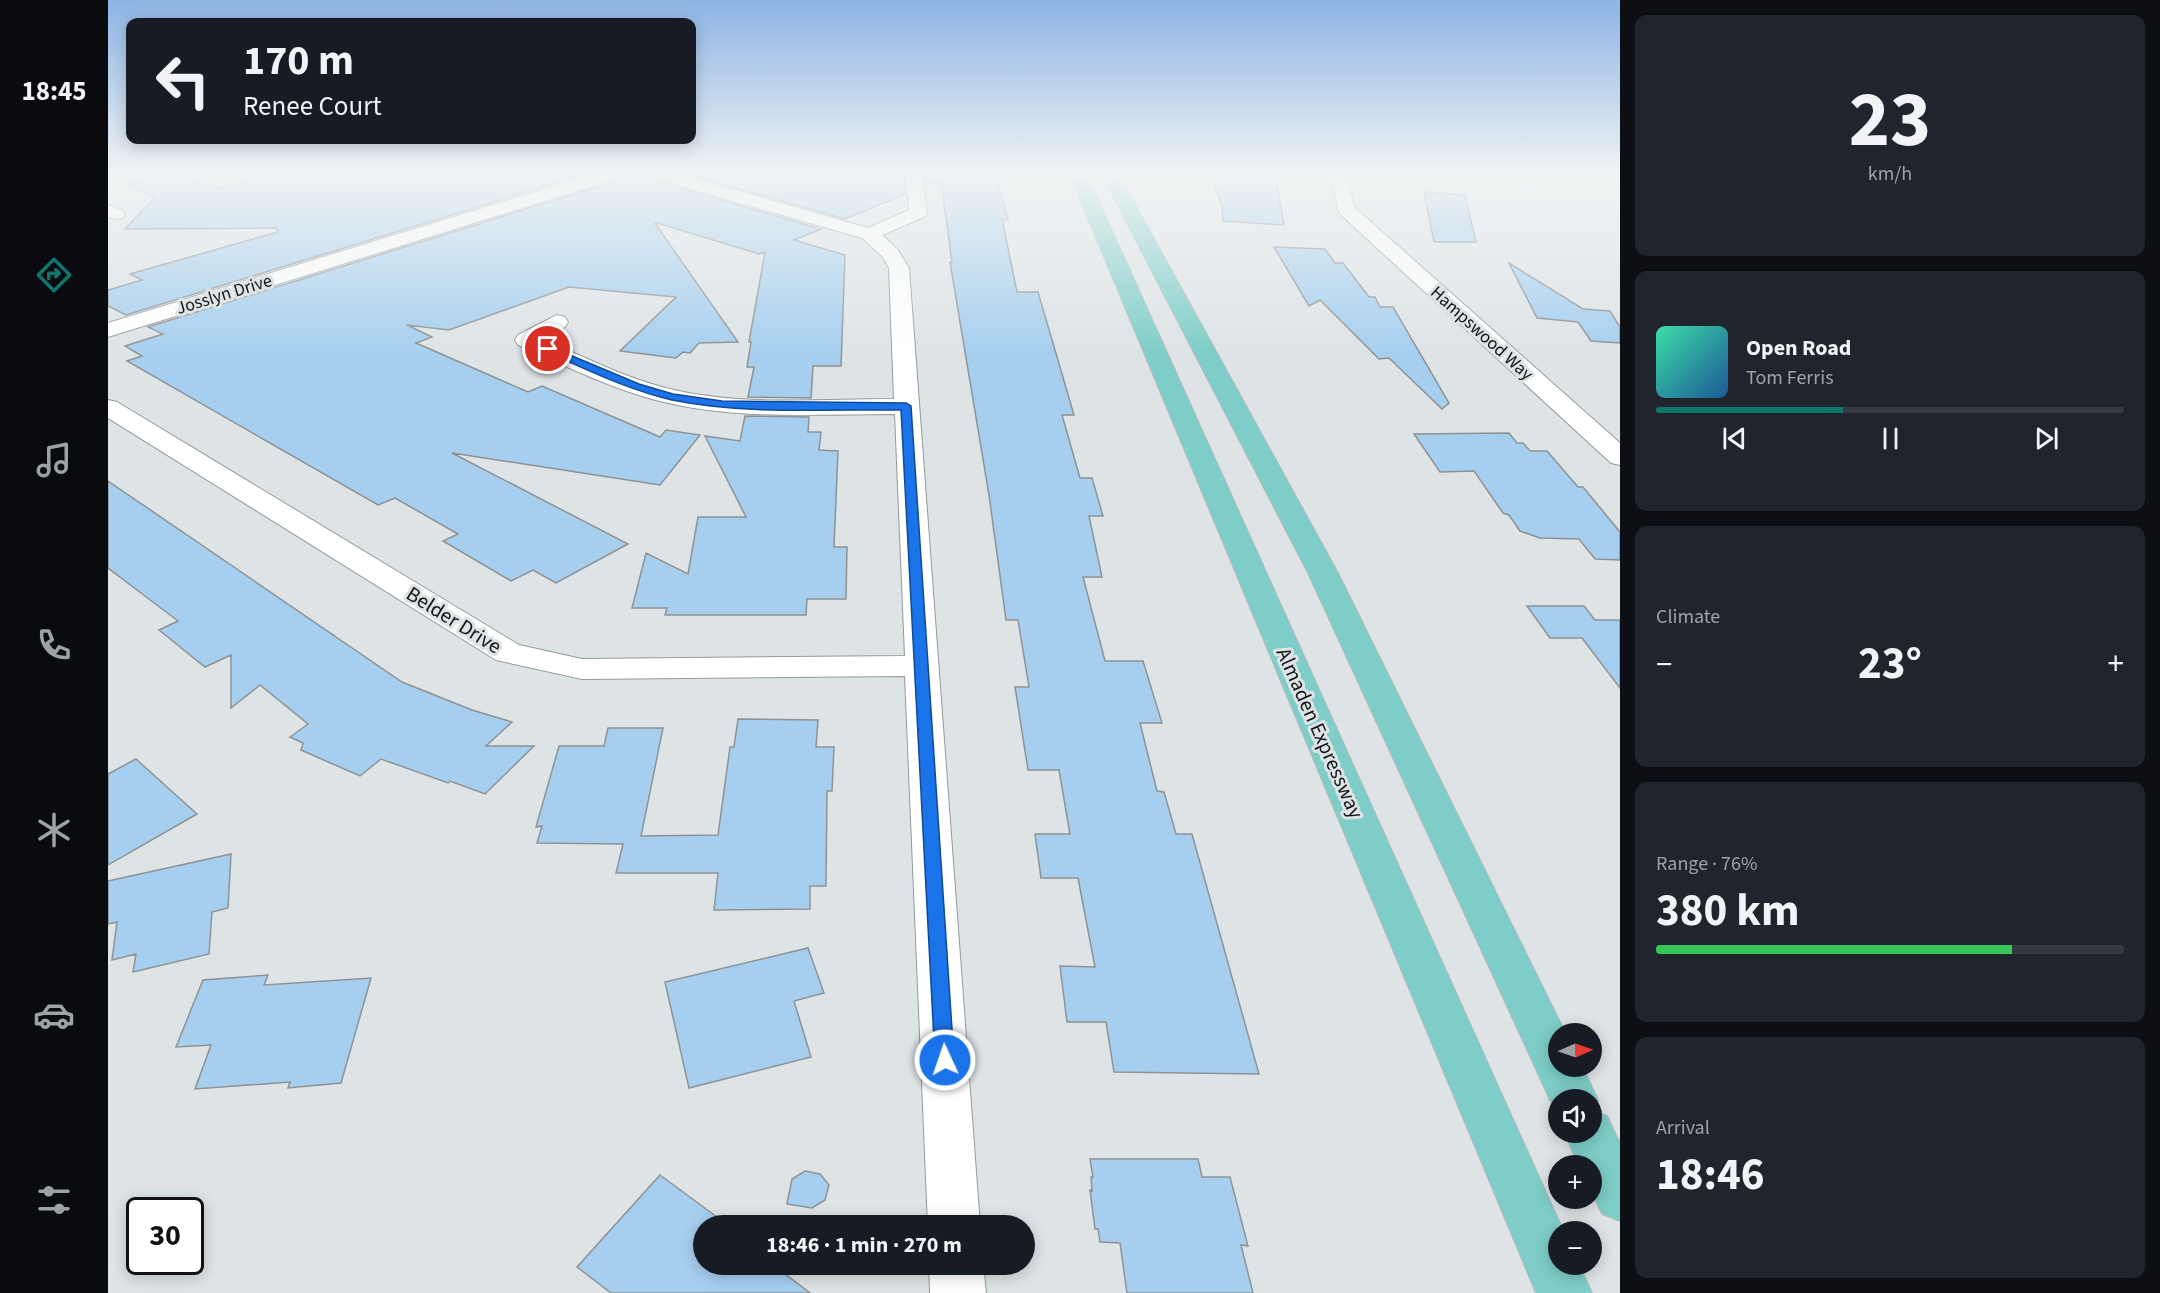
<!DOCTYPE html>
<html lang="en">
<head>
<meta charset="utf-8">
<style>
	:root { --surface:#171b24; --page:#20242c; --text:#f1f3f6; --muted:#9ea1a6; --line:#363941; --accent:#0f766e }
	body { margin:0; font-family:"Source Sans 3",sans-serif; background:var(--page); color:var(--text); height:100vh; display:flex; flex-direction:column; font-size:22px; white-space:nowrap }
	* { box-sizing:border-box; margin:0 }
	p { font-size:20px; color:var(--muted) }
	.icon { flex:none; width:33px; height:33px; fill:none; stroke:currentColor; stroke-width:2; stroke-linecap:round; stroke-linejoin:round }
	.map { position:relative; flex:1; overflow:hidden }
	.drawer { display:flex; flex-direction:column; gap:15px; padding:15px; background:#0d0f14; width:540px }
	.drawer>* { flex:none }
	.banner { position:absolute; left:18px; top:18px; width:570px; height:126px; border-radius:12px; box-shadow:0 3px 15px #0003; background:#171b24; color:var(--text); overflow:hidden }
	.needle { width:39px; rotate:88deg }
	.fabs { position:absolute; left:1440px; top:1023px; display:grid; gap:12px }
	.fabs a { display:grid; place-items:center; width:54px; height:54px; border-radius:50%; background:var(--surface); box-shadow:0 3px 15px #0003; font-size:30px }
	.speed { position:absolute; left:18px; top:1197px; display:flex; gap:12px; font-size:30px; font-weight:700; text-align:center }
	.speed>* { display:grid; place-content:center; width:78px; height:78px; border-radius:50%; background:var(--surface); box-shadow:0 3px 15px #0003; line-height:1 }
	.speed .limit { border:3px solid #111; border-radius:9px; background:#fff; color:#111 }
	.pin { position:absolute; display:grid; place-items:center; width:51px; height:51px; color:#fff; margin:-26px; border:3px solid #fff; border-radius:50%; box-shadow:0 2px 6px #0007 }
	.me { position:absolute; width:66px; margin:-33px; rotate:357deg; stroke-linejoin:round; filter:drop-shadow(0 0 4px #0008) }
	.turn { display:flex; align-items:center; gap:21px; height:126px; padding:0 18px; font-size:27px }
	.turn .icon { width:78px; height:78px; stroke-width:2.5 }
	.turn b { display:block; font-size:42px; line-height:51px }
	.big { font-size:45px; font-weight:700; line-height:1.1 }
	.drawer .tile { flex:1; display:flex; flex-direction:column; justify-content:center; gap:9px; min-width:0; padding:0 21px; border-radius:12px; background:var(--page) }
	.drawer .dial { align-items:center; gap:0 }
	.dial b { font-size:78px; line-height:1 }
	.song { display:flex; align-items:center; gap:18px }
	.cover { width:72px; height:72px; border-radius:9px; background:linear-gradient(135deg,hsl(160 70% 55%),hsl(210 70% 35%)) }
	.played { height:6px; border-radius:3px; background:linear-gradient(90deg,var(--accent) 40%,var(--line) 40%) }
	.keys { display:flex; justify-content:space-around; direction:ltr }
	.heat { display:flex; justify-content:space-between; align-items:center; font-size:33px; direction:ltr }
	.charge { height:9px; border-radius:4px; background:linear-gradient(90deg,#34c759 76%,var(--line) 0) }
	.trip { position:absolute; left:585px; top:1215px; width:342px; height:60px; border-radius:30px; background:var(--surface); box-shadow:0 3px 15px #0003; font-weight:700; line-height:60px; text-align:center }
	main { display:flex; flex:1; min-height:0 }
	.dock { display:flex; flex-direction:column; width:108px; justify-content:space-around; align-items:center; background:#090b0e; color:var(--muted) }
	.dock .icon { width:42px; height:42px }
	.dock .on { color:var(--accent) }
	.dock b { font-size:27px; color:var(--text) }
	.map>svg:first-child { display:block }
	.building { fill:#a6cfef; stroke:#8e9295; stroke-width:1.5 }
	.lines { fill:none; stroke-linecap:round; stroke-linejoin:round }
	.street-casing { stroke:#949a9b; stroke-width:2 }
	.secondary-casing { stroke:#949a9b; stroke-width:2 }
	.primary-casing { stroke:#bdbdbd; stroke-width:2 }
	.street { fill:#fff; fill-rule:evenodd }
	.secondary { fill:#bee6e4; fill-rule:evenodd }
	.primary { fill:#7ecdc8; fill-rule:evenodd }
	.route { fill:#1a73e8; stroke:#114b97; stroke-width:1.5 }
	.labels { text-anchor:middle; stroke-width:6; stroke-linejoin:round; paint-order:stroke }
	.far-street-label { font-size:18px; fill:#131515; stroke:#dee4e6 }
	.street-label { font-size:21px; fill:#131515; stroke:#dee4e6 }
</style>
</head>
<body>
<main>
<nav class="dock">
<b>18:45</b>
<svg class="icon on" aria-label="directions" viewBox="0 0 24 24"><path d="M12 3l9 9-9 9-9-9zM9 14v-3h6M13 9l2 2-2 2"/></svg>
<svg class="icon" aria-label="music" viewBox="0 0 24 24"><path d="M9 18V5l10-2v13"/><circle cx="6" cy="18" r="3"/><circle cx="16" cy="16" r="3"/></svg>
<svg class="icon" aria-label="phone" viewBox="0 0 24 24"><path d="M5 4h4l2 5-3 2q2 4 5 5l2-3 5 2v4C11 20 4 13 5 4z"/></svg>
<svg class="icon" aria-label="climate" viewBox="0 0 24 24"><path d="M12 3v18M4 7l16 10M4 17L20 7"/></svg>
<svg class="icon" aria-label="car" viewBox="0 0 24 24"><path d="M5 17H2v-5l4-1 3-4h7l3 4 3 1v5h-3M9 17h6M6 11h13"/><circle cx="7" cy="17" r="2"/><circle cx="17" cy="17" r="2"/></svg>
<svg class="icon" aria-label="filters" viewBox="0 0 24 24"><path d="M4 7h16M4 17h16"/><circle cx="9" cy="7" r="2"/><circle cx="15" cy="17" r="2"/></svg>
</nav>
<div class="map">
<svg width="1512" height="1293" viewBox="0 0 1512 1293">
	<rect width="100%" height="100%" fill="#dee4e6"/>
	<path class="building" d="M 65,173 L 107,188 L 135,183 L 163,173 L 480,173 L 18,315 L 0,306 L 0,290 L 34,280 L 22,274 L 170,232 L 169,228 L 17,229 L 47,197 L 18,185 Z
		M 518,173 L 537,173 L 540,179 L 713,229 L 686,240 L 737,255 L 733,366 L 705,366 L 703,398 L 640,397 L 646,367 L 639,367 L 643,342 L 641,342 L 657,252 L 651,254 L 546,222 L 630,342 L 591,343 L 582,353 L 575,352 L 568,358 L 512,351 L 568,297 L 461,287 L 341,330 L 299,325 L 324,337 L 308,343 L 420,392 L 434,386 L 552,437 L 558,430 L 592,435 L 552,485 L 344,453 L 520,544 L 448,583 L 425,570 L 403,581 L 335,541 L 350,534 L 287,498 L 270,505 L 19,361 L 34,356 L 17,346 L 55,334 L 40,327 L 515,179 Z
		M 576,173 L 796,173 L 797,194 L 737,219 Z
		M 816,173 L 887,173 L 900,219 L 894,219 L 909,292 L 930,292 L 966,415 L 954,415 L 972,478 L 984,478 L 995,516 L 981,516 L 994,577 L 975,577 L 997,661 L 1035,661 L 1054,723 L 1032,723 L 1049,791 L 1056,792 L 1068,834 L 1084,834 L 1151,1074 L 1006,1072 L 998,1022 L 959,1022 L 952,966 L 987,967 L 970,878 L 933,878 L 927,834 L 962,834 L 951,770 L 920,770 L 907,687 L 921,687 L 910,620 L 898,620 L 881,495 L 842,262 L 844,262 L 833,180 L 818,186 Z
		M 1108,177 L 1168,179 L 1176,225 L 1115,221 L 1114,206 L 1106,184 L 1111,184 Z
		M 1316,192 L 1357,195 L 1368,242 L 1326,242 Z
		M 1166,247 L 1217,249 L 1227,263 L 1235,263 L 1261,297 L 1267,297 L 1272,307 L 1285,307 L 1341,403 L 1334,409 L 1281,358 L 1271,359 L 1212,300 L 1201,306 Z
		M 1401,263 L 1475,309 L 1502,311 L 1512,327 L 1512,343 L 1483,341 L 1470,322 L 1429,318 Z
		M 637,416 L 701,417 L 700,432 L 713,432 L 711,450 L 730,451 L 726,547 L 739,547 L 738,599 L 699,599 L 698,615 L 557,615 L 559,608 L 524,608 L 538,553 L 580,574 L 590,517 L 638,517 L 597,436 L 632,441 Z
		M 1401,433 L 1409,443 L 1415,443 L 1422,451 L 1439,451 L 1470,487 L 1475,487 L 1512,532 L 1512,560 L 1487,559 L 1471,539 L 1432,538 L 1412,531 L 1401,515 L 1395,513 L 1366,471 L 1332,472 L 1306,434 Z
		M 0,481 L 294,682 L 364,710 L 404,722 L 378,746 L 426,746 L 377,794 L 342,781 L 340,783 L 273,759 L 252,776 L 193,750 L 195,743 L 182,737 L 200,724 L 152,685 L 123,708 L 123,655 L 97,667 L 51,630 L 70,621 L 0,568 Z
		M 1419,606 L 1476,606 L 1487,620 L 1512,620 L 1512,688 L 1474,638 L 1442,638 Z
		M 630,719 L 710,720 L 708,747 L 726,747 L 724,791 L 719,791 L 718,886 L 702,886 L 702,909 L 606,910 L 610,873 L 508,873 L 515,844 L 429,843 L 434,826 L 428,827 L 451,746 L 496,746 L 500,728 L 555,728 L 533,836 L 610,835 L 622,747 L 626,747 Z
		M 28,759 L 89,814 L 0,865 L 0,774 Z
		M 123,854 L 120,908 L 104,912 L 101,954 L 25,972 L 28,954 L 4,960 L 9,922 L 0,924 L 0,881 Z
		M 700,948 L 716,993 L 686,1001 L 703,1057 L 581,1088 L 557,982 Z
		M 160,975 L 156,985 L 263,978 L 233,1083 L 180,1088 L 182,1082 L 87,1089 L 103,1045 L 68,1047 L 95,980 Z
		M 982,1159 L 1090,1159 L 1094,1177 L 1122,1177 L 1140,1246 L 1133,1245 L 1145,1293 L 1019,1293 L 1012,1243 L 992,1242 L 990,1229 L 987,1229 L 982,1190 L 984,1191 L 983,1177 L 985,1177 Z
		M 697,1171 L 712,1174 L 721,1185 L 717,1200 L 704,1208 L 679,1204 L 684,1179 Z
		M 552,1175 L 621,1226 L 596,1226 L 596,1264 L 664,1264 L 702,1293 L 503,1293 L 469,1267 Z"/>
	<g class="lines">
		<defs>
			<path id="street" d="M 489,173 L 516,173 L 514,177 L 0,337 L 0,323 Z
				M 539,173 L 567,173 L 760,228 L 801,210 L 798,173 L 814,173 L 819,213 L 816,217 L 774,235 L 789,249 L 801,268 L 872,1226 L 820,1226 L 797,676 L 474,679 L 388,660 L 0,418 L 0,400 L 9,402 L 411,645 L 474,659 L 797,656 L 787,414 C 704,414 617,421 537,397 C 493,384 452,363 410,345 L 407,340 L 410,335 L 449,315 L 457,317 L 460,322 L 457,327 L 435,339 C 474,356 513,376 554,387 C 628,407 710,399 786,399 L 781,268 L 774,256 L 754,238 L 541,177 Z
				M 1222,173 L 1238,173 L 1246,207 L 1512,443 L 1512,465 L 1503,463 L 1231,213 Z
				M 0,205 L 14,210 L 17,214 L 14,218 L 8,219 L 0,217 Z
				M 821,1264 L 875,1264 L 878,1293 L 822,1293 Z"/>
			<path id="secondary" d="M 0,173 L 13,173 L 11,177 L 0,179 Z"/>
			<path id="primary" d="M 961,173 L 978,173 L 1456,1232 L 1450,1232 L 1450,1264 L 1471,1264 L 1484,1293 L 1428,1293 Z
				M 993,173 L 1010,173 L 1230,573 L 1458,1034 L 1450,1034 L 1450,1066 L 1474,1066 L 1490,1100 L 1485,1111 L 1499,1116 L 1512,1143 L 1512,1221 L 1494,1214 L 1484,1192 L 1484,1166 L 1471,1166 L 1456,1132 L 1484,1132 L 1484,1100 L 1450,1100 L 1449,1115 L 1200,573 Z"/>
		</defs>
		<use href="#street" class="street-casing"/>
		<use href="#secondary" class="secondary-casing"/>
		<use href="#primary" class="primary-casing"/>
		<use href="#street" class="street"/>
		<use href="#secondary" class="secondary"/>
		<use href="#primary" class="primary"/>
	</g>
	<linearGradient id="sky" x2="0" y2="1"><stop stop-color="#8db4e4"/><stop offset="0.49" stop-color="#f0f3f4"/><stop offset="1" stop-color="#f0f3f4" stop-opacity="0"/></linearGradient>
	<rect width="1512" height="354" fill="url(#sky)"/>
	<path class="route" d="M 436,347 L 443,347 L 531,384 L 565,394 L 614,401 L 798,403 L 803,406 L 846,1060 L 843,1066 L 837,1068 L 830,1066 L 827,1060 L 793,410 C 718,409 638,415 564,400 C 520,390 478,369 436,351 Z"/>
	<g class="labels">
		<g class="far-street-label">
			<text transform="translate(116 294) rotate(-17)" y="6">Josslyn Drive</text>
			<text transform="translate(1374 333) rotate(42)" y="6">Hampswood Way</text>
		</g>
		<g class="street-label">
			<text transform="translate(346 620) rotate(32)" y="7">Belder Drive</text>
			<text transform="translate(1212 733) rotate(66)" y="7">Almaden Expressway</text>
		</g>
	</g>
</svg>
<div class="fabs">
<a><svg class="needle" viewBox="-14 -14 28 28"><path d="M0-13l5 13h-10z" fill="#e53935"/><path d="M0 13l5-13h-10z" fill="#9ea1a6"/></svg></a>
<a><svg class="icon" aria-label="sound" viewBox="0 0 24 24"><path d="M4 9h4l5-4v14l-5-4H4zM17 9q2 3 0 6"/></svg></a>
<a>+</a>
<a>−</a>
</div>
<div class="speed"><div class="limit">30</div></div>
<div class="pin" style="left:440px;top:349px;background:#d93025"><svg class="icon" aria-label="arrive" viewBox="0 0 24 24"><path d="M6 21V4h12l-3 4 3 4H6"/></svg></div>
<svg class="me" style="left:837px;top:1060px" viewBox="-20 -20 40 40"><circle r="17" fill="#1a73e8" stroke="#fff" stroke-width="3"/><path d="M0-11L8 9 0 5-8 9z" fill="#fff"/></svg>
<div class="trip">18:46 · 1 min · 270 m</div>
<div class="banner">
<div class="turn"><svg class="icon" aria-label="left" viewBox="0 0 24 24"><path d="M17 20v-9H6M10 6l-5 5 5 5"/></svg><div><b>170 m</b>Renee Court</div></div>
</div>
</div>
<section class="drawer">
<div class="tile dial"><b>23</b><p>km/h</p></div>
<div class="tile">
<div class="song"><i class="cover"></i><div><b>Open Road</b><p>Tom Ferris</p></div></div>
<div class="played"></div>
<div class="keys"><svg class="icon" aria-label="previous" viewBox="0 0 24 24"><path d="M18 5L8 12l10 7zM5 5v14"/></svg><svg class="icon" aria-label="pause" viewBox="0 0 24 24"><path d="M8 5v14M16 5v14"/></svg><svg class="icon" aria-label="next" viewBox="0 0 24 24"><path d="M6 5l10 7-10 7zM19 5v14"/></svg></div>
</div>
<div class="tile"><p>Climate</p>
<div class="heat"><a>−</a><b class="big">23°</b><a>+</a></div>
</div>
<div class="tile"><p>Range · 76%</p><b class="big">380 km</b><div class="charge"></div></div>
<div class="tile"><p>Arrival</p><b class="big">18:46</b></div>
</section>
</main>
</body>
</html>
